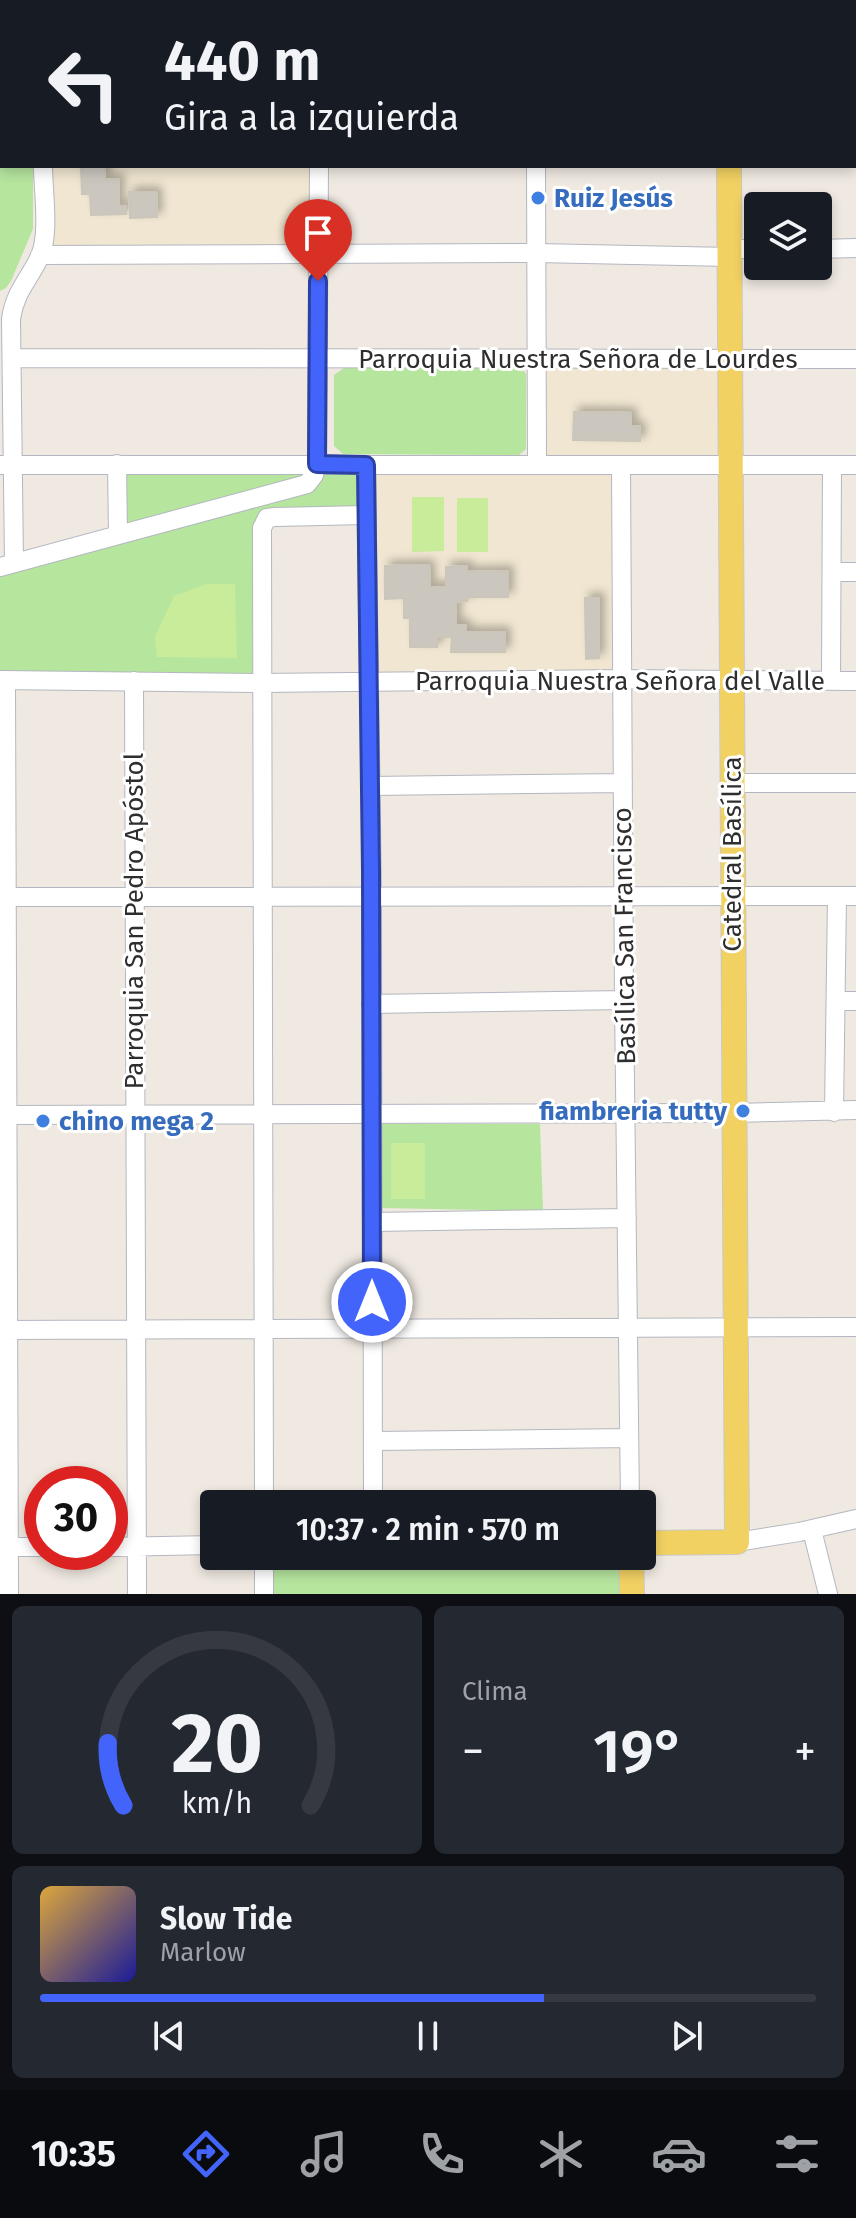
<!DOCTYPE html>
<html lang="es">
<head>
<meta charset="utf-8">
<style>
	:root { --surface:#171b24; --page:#242831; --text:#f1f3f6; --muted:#9ea1a6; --line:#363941; --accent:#4264fb }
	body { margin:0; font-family:"Fira Sans",sans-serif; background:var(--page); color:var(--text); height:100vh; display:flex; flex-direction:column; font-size:30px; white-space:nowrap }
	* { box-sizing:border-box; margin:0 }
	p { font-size:26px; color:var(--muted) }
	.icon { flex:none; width:44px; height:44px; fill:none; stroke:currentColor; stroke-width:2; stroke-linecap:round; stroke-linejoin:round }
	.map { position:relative; height:1594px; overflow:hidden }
	.side { display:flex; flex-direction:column; gap:12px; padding:12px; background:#0d0f14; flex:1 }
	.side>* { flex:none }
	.top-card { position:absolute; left:0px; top:0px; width:856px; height:168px; box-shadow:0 4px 12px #0003; background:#171b24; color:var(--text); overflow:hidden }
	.fabs { position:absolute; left:744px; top:192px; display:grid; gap:16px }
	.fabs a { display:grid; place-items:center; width:88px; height:88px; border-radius:8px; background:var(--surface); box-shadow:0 4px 12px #0003; font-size:40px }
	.speed { position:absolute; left:24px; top:1466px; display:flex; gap:16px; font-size:40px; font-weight:700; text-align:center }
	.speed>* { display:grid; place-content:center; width:104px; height:104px; border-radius:50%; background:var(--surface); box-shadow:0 4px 12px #0003; line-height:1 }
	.speed .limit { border:12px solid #d22; background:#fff; color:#111 }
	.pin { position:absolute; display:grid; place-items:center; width:68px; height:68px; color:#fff; margin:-82px -34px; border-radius:50% 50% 50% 0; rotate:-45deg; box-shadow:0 0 8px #0007 }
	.pin .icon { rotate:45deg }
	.me { position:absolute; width:88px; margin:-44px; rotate:0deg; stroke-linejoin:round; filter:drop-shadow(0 0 6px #0008) }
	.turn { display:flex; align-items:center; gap:28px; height:168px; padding:0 32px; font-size:36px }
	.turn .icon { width:104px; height:104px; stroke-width:2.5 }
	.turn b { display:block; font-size:56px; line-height:68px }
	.big { font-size:60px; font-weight:600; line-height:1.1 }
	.side .widget { flex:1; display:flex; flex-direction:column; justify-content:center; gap:12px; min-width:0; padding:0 28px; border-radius:12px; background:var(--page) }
	.side .dial { align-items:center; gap:0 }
	.dial svg { height:208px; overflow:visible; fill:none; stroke:var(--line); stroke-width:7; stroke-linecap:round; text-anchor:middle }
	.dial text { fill:var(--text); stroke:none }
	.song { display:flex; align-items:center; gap:24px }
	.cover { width:96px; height:96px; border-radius:12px; background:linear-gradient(135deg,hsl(40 70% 55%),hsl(240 70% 35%)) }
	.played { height:8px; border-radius:4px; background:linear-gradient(90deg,var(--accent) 65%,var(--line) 65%) }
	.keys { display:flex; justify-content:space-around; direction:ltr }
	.heat { display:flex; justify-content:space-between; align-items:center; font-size:44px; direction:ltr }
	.side .tiles { flex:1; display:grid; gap:12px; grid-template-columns:1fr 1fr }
	.widget:last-child { grid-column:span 2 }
	.trip { position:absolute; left:200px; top:1490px; width:456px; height:80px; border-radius:8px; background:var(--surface); box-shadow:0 4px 12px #0003; font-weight:600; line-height:80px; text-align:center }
	.tabs { display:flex; height:128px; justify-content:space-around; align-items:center; background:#090b0e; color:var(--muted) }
	.tabs .icon { width:56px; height:56px }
	.tabs .selected { color:var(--accent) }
	.tabs b { font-size:36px; color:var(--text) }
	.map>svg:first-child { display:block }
	.education { fill:#f0e6d1 }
	.green { fill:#b6e59e }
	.pitch { fill:#c9ec9a }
	.building { fill:#cbc7bf; stroke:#cbc5ba; stroke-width:2; filter:url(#shadow) }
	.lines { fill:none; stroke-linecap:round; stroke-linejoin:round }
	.minor-casing { stroke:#b4b7c1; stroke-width:20 }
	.major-casing { stroke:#c9c9c9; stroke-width:26 }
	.minor { stroke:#fff; stroke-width:18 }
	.major { stroke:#f2d163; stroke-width:24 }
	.route-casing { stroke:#2b41a3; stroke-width:20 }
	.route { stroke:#4264fb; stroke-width:14 }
	.shop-dot { fill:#3f7fe0; stroke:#fff; stroke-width:3 }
	.labels { text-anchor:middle; stroke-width:6; stroke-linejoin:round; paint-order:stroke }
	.shop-label { font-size:26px; font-weight:bold; fill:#366cbe; stroke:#fff; text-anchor:start }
	.street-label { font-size:26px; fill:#2e2e2e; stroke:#fff }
</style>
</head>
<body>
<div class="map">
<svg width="856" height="1594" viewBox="0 0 856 1594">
	<defs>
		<filter id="shadow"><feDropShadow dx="5" dy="-5" stdDeviation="4" flood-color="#0004"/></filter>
	</defs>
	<rect width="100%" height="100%" fill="#efe9e1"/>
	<path class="education" d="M 43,166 L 318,166 L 318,254 L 40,255 Z
		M 537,358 L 730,361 L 729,465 L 538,464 Z
		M 367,466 L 620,466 L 621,679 L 370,681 Z"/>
	<path class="green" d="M 0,7 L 2,166 L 33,166 L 33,229 L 11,281 L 6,288 L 0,291 Z
		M 521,367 L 526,374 L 526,449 L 519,455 L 343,454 L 334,446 L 334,375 L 344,368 Z
		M 117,464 L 365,465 L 366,514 L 267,518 L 261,682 L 0,682 L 0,567 L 118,535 Z
		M 380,1124 L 540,1124 L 543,1211 L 381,1208 Z
		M 266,1556 L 631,1556 L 631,1594 L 265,1594 Z"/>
	<path class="pitch" d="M 412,497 L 444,497 L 444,551 L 412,552 Z
		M 457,498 L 488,498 L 488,552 L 457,552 Z
		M 206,584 L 235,584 L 237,658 L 157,657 L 155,637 L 174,596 Z
		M 391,1143 L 425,1143 L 425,1199 L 391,1199 Z"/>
	<path class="building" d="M 81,166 L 105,166 L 105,179 L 119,179 L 119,206 L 126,206 L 126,214 L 91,215 L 90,194 L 82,194 Z
		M 129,192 L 156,192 L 157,217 L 130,218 Z
		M 574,412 L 631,413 L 631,426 L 640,427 L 640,441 L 573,440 Z
		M 429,565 L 430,587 L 446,587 L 446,567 L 467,566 L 467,572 L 508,571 L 508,597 L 467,597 L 467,601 L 456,602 L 456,625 L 466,625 L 466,632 L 505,632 L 505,652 L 451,652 L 452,637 L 437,637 L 437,647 L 410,647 L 410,618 L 404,618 L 404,598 L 385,599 L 385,566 Z
		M 585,598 L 599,598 L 599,658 L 586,659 Z"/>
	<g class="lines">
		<defs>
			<path id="minor" d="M 2,0 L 6,2
				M 318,0 L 318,2
				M 535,0 L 535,2
				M 854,18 L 856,18
				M 854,133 L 856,133
				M 536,166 L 537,464
				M 730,249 L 758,249
				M 818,249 L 856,248
				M 40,255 L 536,253 L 730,257
				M 12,358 L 856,359
				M 117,464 L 118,535
				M 0,465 L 856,465
				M 366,465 L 372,898 L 373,1504
				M 621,465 L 624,1000 L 630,1504
				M 14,563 L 11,319 C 15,291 29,280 40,256 C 50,233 43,191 43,166
				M 0,567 L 307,484 L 314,475 L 317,464 L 319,166
				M 832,572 L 856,572
				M 0,680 L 261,683 L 622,679 L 856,681
				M 6,680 L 9,1594
				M 134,681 L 137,1594
				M 831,681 L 832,465
				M 732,783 L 856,783
				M 371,786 L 623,783
				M 0,897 L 856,896
				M 836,1001 L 856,1001
				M 371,1004 L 624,1000
				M 834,1112 L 837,896
				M 0,1115 L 733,1113 L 856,1110
				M 373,1222 L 627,1218
				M 0,1330 L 856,1327
				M 374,1441 L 629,1438
				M 264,1504 L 262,528 L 267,518 L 275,517 L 366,515
				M 812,1530 L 828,1594
				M 737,1542 L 799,1532 L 856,1519
				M 0,1547 L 42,1547
				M 110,1547 L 214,1545
				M 264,1594 L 264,1556"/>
			<path id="major" d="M 728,0 L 728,2
				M 642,1543 L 737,1542 L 729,166
				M 631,1556 L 632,1594"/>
		</defs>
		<use href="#minor" class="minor-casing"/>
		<use href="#major" class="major-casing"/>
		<use href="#minor" class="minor"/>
		<use href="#major" class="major"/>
	</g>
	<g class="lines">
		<defs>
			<path id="route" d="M 318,281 L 317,464 L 366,465 L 371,870 L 372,1302"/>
		</defs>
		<use href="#route" class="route-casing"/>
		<use href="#route" class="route"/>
	</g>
	<g class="shop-dot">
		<circle cx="538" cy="198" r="8"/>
		<circle cx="743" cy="1111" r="8"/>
		<circle cx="43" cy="1121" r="8"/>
	</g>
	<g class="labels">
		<g class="shop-label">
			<text x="554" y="207">Ruiz Jesús</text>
			<text x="727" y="1120" text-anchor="end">fiambreria tutty</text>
			<text x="59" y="1130">chino mega 2</text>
		</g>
		<g class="street-label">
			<text x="578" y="368">Parroquia Nuestra Señora de Lourdes</text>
			<text x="620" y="690">Parroquia Nuestra Señora del Valle</text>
			<text transform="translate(732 854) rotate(-90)" y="9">Catedral Basílica</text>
			<text transform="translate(134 921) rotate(-90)" y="9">Parroquia San Pedro Apóstol</text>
			<text transform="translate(624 936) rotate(-91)" y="9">Basílica San Francisco</text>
		</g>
	</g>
</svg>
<div class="fabs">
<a><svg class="icon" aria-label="layers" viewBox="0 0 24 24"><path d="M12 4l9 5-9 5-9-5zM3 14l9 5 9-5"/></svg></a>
</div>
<div class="speed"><div class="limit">30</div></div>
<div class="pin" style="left:318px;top:281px;background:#d93025"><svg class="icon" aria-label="arrive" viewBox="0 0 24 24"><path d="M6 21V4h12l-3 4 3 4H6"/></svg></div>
<svg class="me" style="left:372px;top:1302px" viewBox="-20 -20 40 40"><circle r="17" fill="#4264fb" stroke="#fff" stroke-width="3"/><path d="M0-11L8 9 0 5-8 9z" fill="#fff"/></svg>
<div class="trip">10:37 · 2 min · 570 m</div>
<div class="top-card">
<div class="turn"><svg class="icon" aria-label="left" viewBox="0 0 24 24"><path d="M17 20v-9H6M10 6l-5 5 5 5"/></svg><div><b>440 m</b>Gira a la izquierda</div></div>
</div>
</div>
<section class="side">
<div class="tiles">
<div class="widget dial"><svg viewBox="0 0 100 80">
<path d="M14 69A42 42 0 1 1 86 69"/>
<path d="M14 69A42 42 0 0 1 8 45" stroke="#4264fb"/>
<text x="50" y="56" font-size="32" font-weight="700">20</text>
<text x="50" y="72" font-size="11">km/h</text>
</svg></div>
<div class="widget"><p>Clima</p>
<div class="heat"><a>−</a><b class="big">19°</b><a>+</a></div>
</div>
<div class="widget">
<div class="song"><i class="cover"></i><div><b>Slow Tide</b><p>Marlow</p></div></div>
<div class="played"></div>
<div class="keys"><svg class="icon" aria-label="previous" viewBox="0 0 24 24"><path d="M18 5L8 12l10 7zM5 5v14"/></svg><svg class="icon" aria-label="pause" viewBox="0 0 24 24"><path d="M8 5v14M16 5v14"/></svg><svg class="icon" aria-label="next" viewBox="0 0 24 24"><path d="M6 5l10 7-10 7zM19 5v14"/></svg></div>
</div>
</div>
</section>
<nav class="tabs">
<b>10:35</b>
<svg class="icon selected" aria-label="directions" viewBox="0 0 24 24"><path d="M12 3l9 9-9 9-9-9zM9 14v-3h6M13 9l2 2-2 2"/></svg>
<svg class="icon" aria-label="music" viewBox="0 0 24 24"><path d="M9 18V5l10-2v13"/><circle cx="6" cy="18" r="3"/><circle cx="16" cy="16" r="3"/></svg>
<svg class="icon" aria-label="phone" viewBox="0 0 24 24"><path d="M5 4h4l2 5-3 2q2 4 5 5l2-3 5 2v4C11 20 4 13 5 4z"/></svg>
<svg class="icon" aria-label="climate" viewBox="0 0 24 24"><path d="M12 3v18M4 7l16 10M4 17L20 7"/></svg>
<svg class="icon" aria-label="car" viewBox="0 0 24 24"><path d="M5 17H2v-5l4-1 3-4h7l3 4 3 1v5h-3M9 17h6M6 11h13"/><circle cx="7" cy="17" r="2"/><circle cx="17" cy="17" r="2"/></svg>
<svg class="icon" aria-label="filters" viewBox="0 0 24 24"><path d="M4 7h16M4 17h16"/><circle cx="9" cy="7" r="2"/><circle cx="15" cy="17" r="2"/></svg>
</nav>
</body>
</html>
